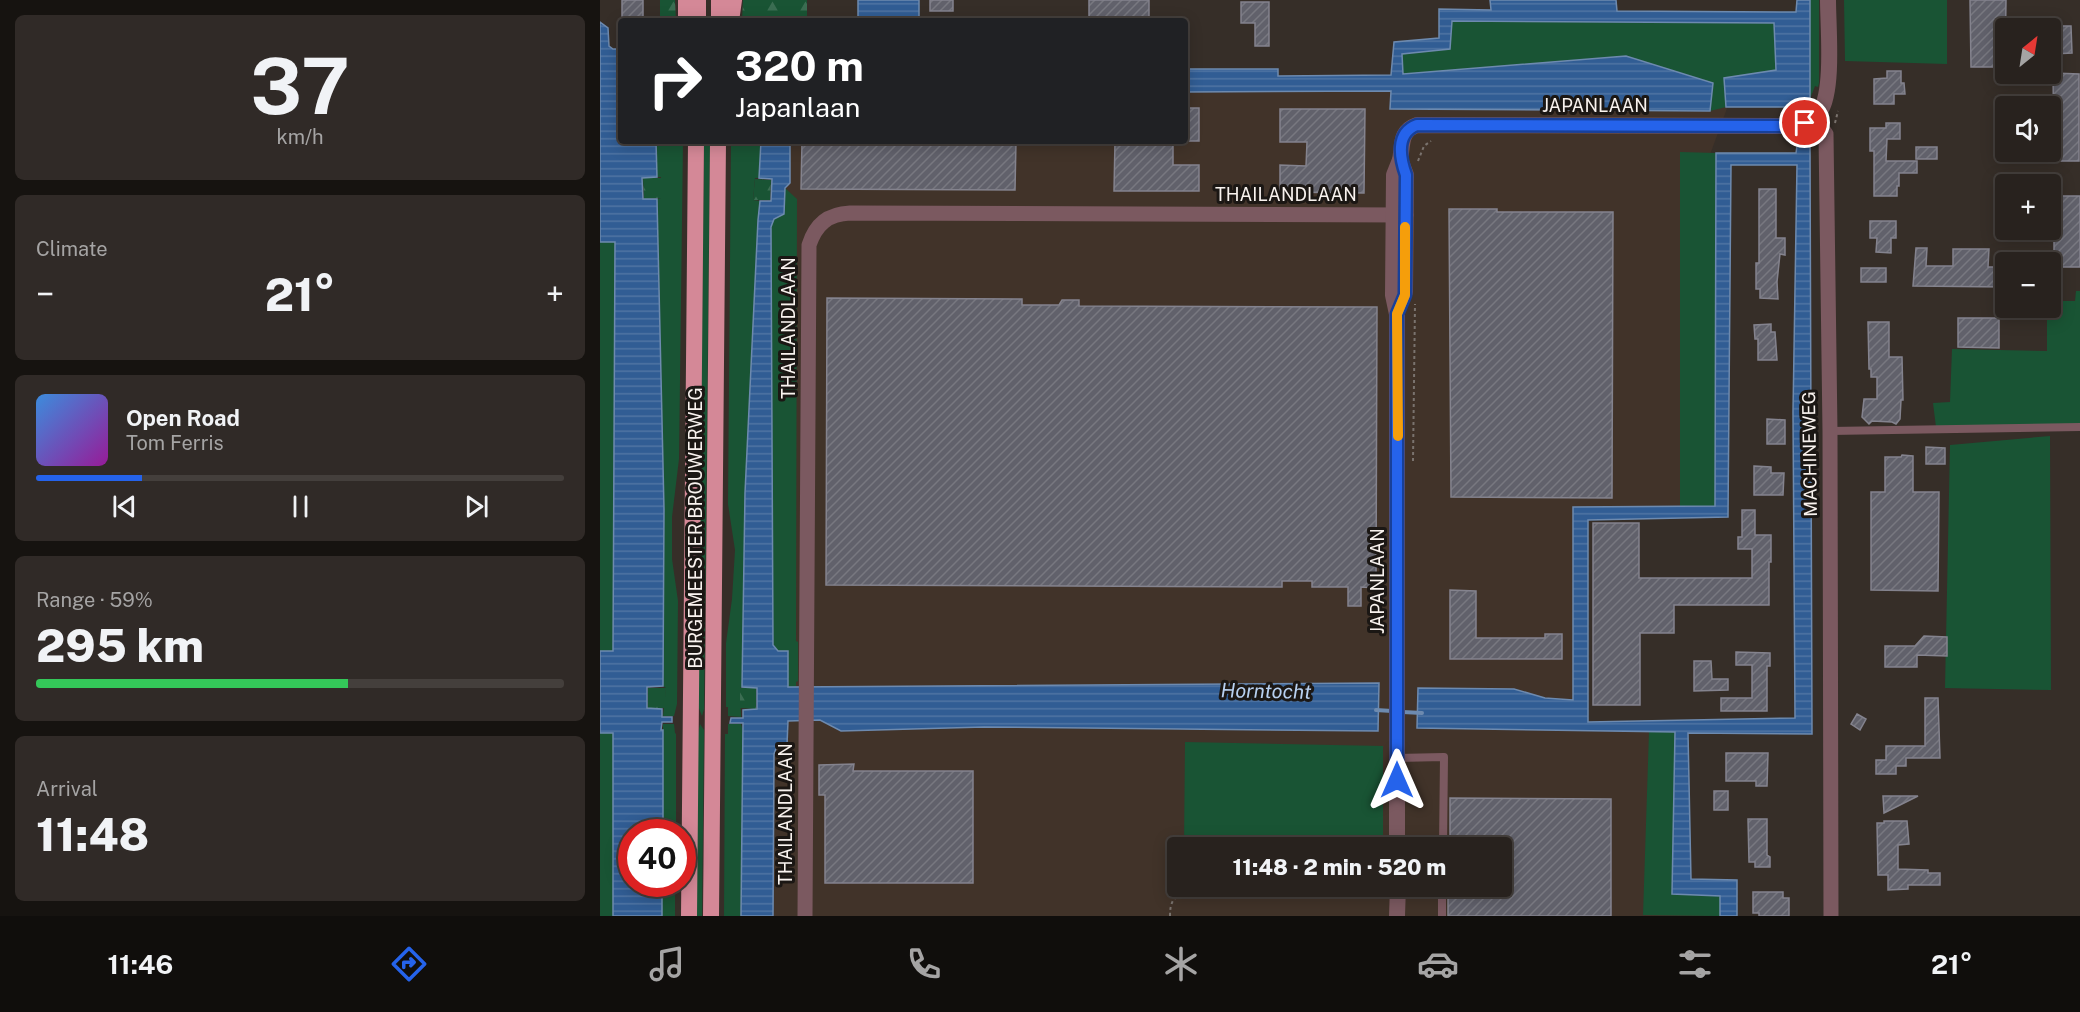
<!DOCTYPE html>
<html lang="en">
<head>
<meta charset="utf-8">
<style>
	:root { --surface:#28221e; --page:#302a27; --text:#f1f3f6; --muted:#a5a4a4; --line:#443f3c; --accent:#2563eb }
	body { margin:0; font-family:"Public Sans",sans-serif; background:var(--page); color:var(--text); height:100vh; display:flex; flex-direction:column; font-size:22px; white-space:nowrap }
	* { box-sizing:border-box; margin:0 }
	p { font-size:20px; color:var(--muted) }
	.icon { flex:none; width:33px; height:33px; fill:none; stroke:currentColor; stroke-width:2; stroke-linecap:round; stroke-linejoin:round }
	.map { position:relative; flex:1; overflow:hidden }
	.details { display:flex; flex-direction:column; gap:15px; padding:15px; background:#161310; width:600px }
	.details>* { flex:none }
	.banner { position:absolute; left:18px; top:18px; width:570px; height:126px; border-radius:6px; box-shadow:0 3px 15px #0003,0 0 0 2px var(--line); background:#202124; color:#fff; overflow:hidden }
	.needle { width:39px; rotate:30deg }
	.controls { position:absolute; left:1395px; top:18px; display:grid; gap:12px }
	.controls a { display:grid; place-items:center; width:66px; height:66px; border-radius:6px; background:var(--surface); box-shadow:0 3px 15px #0003,0 0 0 2px var(--line); font-size:30px }
	.speed { position:absolute; left:18px; top:819px; display:flex; gap:12px; font-size:30px; font-weight:700; text-align:center }
	.speed>* { display:grid; place-content:center; width:78px; height:78px; border-radius:50%; background:var(--surface); box-shadow:0 3px 15px #0003,0 0 0 2px var(--line); line-height:1 }
	.speed .limit { border:9px solid #d22; background:#fff; color:#111 }
	.pin { position:absolute; display:grid; place-items:center; width:51px; height:51px; color:#fff; margin:-26px; border:3px solid #fff; border-radius:50%; box-shadow:0 2px 6px #0007 }
	.me { position:absolute; width:66px; margin:-33px; rotate:0deg; stroke-linejoin:round; filter:drop-shadow(0 0 4px #0008) }
	.turn { display:flex; align-items:center; gap:21px; height:126px; padding:0 18px; font-size:27px }
	.turn .icon { width:78px; height:78px; stroke-width:2.5 }
	.turn b { display:block; font-size:42px; line-height:51px }
	.big { font-size:45px; font-weight:800; line-height:1.1 }
	.details .card { flex:1; display:flex; flex-direction:column; justify-content:center; gap:9px; min-width:0; padding:0 21px; border-radius:9px; background:var(--page) }
	.details .dial { align-items:center; gap:0 }
	.dial b { font-size:78px; line-height:1 }
	.song { display:flex; align-items:center; gap:18px }
	.cover { width:72px; height:72px; border-radius:9px; background:linear-gradient(135deg,hsl(210 70% 55%),hsl(300 70% 35%)) }
	.played { height:6px; border-radius:3px; background:linear-gradient(90deg,var(--accent) 20%,var(--line) 20%) }
	.keys { display:flex; justify-content:space-around; direction:ltr }
	.heat { display:flex; justify-content:space-between; align-items:center; font-size:33px; direction:ltr }
	.charge { height:9px; border-radius:4px; background:linear-gradient(90deg,#34c759 59%,var(--line) 0) }
	.trip { position:absolute; left:567px; top:837px; width:345px; height:60px; border-radius:6px; background:var(--surface); box-shadow:0 3px 15px #0003,0 0 0 2px var(--line); font-weight:800; line-height:60px; text-align:center }
	.tabs { display:flex; height:96px; justify-content:space-around; align-items:center; background:#100e0c; color:var(--muted) }
	.tabs .icon { width:42px; height:42px }
	.tabs .on { color:var(--accent) }
	.tabs b { font-size:27px; color:var(--text) }
	main { display:flex; flex:1; min-height:0 }
	.map>svg:first-child { display:block }
	.built { fill:#413329; fill-rule:evenodd }
	.grass { fill:#195434 }
	.forest { fill:url(#forest-firs) }
	.water { fill:url(#water-rules); stroke:#6d8aaf; stroke-width:1.5; fill-rule:evenodd }
	.lines { fill:none; stroke-linecap:round; stroke-linejoin:round }
	.stream { stroke:#6d8aaf; stroke-width:4 }
	.building { fill:url(#building-hatch); stroke:#84838e; stroke-width:1.5 }
	.path { stroke:#7a736e; stroke-width:2; stroke-dasharray:3 3; stroke-linecap:butt }
	.service { stroke:#7b5960; stroke-width:8 }
	.minor { stroke:#7b5960; stroke-width:15 }
	.tertiary { stroke:#7b5960; stroke-width:16 }
	.trunk { stroke:#d48897; stroke-width:16 }
	.route-casing { stroke:#184099; stroke-width:15 }
	.route { stroke:#2563eb; stroke-width:10 }
	.slow { stroke:#f59e0b; stroke-width:10 }
	.labels { text-anchor:middle; stroke-width:6; stroke-linejoin:round; paint-order:stroke }
	.street-label { font-size:18px; fill:#f9f3ef; stroke:#1b1714 }
	.water-label { font-size:20px; font-style:italic; fill:#b7d0f0; stroke:#1b1714 }
</style>
</head>
<body>
<main>
<section class="details">
<div class="card dial"><b>37</b><p>km/h</p></div>
<div class="card"><p>Climate</p>
<div class="heat"><a>−</a><b class="big">21°</b><a>+</a></div>
</div>
<div class="card">
<div class="song"><i class="cover"></i><div><b>Open Road</b><p>Tom Ferris</p></div></div>
<div class="played"></div>
<div class="keys"><svg class="icon" aria-label="previous" viewBox="0 0 24 24"><path d="M18 5L8 12l10 7zM5 5v14"/></svg><svg class="icon" aria-label="pause" viewBox="0 0 24 24"><path d="M8 5v14M16 5v14"/></svg><svg class="icon" aria-label="next" viewBox="0 0 24 24"><path d="M6 5l10 7-10 7zM19 5v14"/></svg></div>
</div>
<div class="card"><p>Range · 59%</p><b class="big">295 km</b><div class="charge"></div></div>
<div class="card"><p>Arrival</p><b class="big">11:48</b></div>
</section>
<div class="map">
<svg width="1480" height="916" viewBox="0 0 1480 916">
	<defs>
		<pattern id="forest-firs" width="22" height="20" patternUnits="userSpaceOnUse" patternTransform="scale(1.5)"><rect width="22" height="20" fill="#195434"/><path d="M5 1l3.5 6h-7zM16 11l3.5 6h-7z" fill="#3b6d52"/></pattern>
		<pattern id="water-rules" width="6" height="5" patternUnits="userSpaceOnUse" patternTransform="scale(1.5)"><rect width="6" height="5" fill="#315d94"/><path d="M0 2.5h6" fill="none" stroke="#5075a3"/></pattern>
		<pattern id="building-hatch" width="6" height="6" patternUnits="userSpaceOnUse" patternTransform="scale(1.5)"><rect width="6" height="6" fill="#61616b"/><path d="M-1 1l2-2M0 6l6-6M5 7l2-2" fill="none" stroke="#787880"/></pattern>
	</defs>
	<rect width="100%" height="100%" fill="#362e28"/>
	<path class="built" d="M 585,76 L 1133,92 L 1104,171 L 1095,511 L 981,512 L 983,728 L 1081,729 L 1079,886 L 1123,916 L 158,916 L 159,374 L 182,141 L 585,141 ZM 578,848 L 902,848 L 902,886 L 578,886 Z"/>
	<path class="grass" d="M 1210,0 L 1219,0 L 1219,83 L 1218,87 L 1215,86 L 1210,99 Z
		M 1244,0 L 1347,0 L 1347,64 L 1245,61 Z
		M 852,21 L 1174,23 L 1176,70 L 1125,78 L 1126,107 L 1110,111 L 1113,83 L 1026,56 L 802,74 L 802,54 L 850,49 Z
		M 56,141 L 83,141 L 79,459 L 72,517 L 72,559 L 78,601 L 77,704 L 74,716 L 63,716 L 66,688 L 63,686 L 64,509 L 57,199 L 61,198 L 61,177 L 57,177 Z
		M 104,141 L 110,141 L 104,709 L 102,716 L 98,706 Z
		M 131,141 L 161,141 L 159,178 L 155,178 L 153,200 L 160,201 L 158,220 L 145,493 L 142,687 L 140,688 L 141,717 L 128,716 L 128,707 L 126,707 L 126,643 L 132,599 L 135,550 L 128,504 Z
		M 1080,152 L 1116,153 L 1115,506 L 1080,506 Z
		M 185,188 L 197,199 L 196,641 L 198,642 L 198,681 L 196,682 L 196,688 L 188,687 L 178,651 L 173,645 L 171,227 L 174,218 L 184,214 Z
		M 0,242 L 15,242 L 13,652 L 0,651 Z
		M 1476,291 L 1480,291 L 1480,425 L 1336,427 L 1333,403 L 1350,402 L 1352,349 L 1447,351 L 1447,308 L 1450,308 L 1451,301 L 1475,301 Z
		M 1450,436 L 1451,690 L 1345,688 L 1350,445 Z
		M 63,724 L 74,724 L 75,733 L 76,734 L 76,832 L 63,832 Z
		M 100,724 L 104,730 L 102,916 L 96,916 L 98,733 Z
		M 128,724 L 141,724 L 143,731 L 141,916 L 124,916 L 125,734 L 128,734 Z
		M 13,732 L 13,916 L 0,916 L 0,733 Z
		M 1049,732 L 1075,732 L 1072,894 L 1120,896 L 1120,916 L 1043,915 Z
		M 585,742 L 783,746 L 783,847 L 584,847 Z
		M 62,884 L 75,884 L 75,916 L 62,916 Z"/>
	<path class="forest" d="M 60,0 L 75,0 L 76,21 L 60,21 Z
		M 143,0 L 207,0 L 207,21 L 142,21 Z
		M 43,178 L 61,178 L 61,198 L 44,199 Z
		M 155,179 L 171,180 L 170,200 L 153,200 Z
		M 48,688 L 66,688 L 65,708 L 48,708 Z
		M 140,688 L 156,688 L 156,709 L 140,708 Z"/>
	<path class="water" d="M 258,0 L 319,0 L 319,21 L 258,21 Z
		M 890,0 L 1016,0 L 1017,11 L 1196,12 L 1197,0 L 1210,0 L 1210,99 L 1197,107 L 1126,107 L 1124,78 L 1176,70 L 1174,23 L 852,21 L 850,49 L 802,54 L 803,74 L 1026,56 L 1113,83 L 1110,111 L 790,109 L 791,91 L 585,92 L 585,53 L 587,53 L 587,69 L 678,69 L 678,76 L 791,75 L 794,42 L 839,38 L 839,9 L 891,10 Z
		M 0,22 L 8,28 L 9,46 L 13,49 L 21,49 L 21,141 L 56,141 L 57,177 L 42,178 L 43,199 L 57,199 L 64,509 L 63,686 L 47,687 L 47,708 L 62,709 L 62,717 L 72,717 L 72,722 L 62,722 L 61,730 L 63,730 L 63,832 L 32,832 L 32,884 L 62,884 L 62,916 L 13,916 L 13,733 L 0,733 L 0,651 L 13,651 L 15,242 L 0,242 Z
		M 161,141 L 190,141 L 190,183 L 185,188 L 184,214 L 174,219 L 171,227 L 173,645 L 178,651 L 188,651 L 188,687 L 779,683 L 778,731 L 384,727 L 241,731 L 220,720 L 188,721 L 187,745 L 177,746 L 174,754 L 173,916 L 141,916 L 143,723 L 130,723 L 131,718 L 143,718 L 143,710 L 157,709 L 157,688 L 142,687 L 145,493 L 158,220 L 160,201 L 171,201 L 172,179 L 159,178 Z
		M 1197,146 L 1210,146 L 1212,734 L 1088,733 L 1091,879 L 1137,880 L 1137,916 L 1120,916 L 1120,896 L 1072,894 L 1075,732 L 817,728 L 818,688 L 914,689 L 945,698 L 973,700 L 973,507 L 1115,506 L 1116,153 L 1196,153 ZM 1131,165 L 1197,165 L 1193,412 L 1195,718 L 988,722 L 988,520 L 1128,517 Z"/>
	<g class="lines">
		<path class="stream" d="M 776,710 L 792,711
			M 803,712 L 822,713"/>
	</g>
	<path class="building" d="M 22,0 L 43,0 L 43,21 L 22,21 Z
		M 330,0 L 353,0 L 353,11 L 330,11 Z
		M 489,0 L 549,0 L 549,21 L 533,21 L 533,18 L 489,18 Z
		M 1370,0 L 1406,0 L 1405,67 L 1371,67 Z
		M 641,2 L 669,2 L 669,46 L 655,46 L 655,23 L 641,23 Z
		M 1453,26 L 1471,26 L 1472,53 L 1453,54 Z
		M 1287,71 L 1301,71 L 1301,83 L 1304,83 L 1305,94 L 1294,94 L 1294,104 L 1274,104 L 1274,79 L 1287,78 Z
		M 1453,73 L 1479,74 L 1479,161 L 1454,161 Z
		M 585,108 L 599,108 L 599,141 L 585,141 Z
		M 680,109 L 765,109 L 764,193 L 680,192 L 680,165 L 706,166 L 707,142 L 680,142 Z
		M 1286,123 L 1300,123 L 1300,139 L 1287,139 L 1286,161 L 1317,161 L 1317,173 L 1299,173 L 1299,186 L 1297,186 L 1297,196 L 1274,196 L 1274,151 L 1270,151 L 1270,128 L 1286,128 Z
		M 202,141 L 416,141 L 415,190 L 201,189 Z
		M 515,141 L 573,141 L 573,165 L 599,165 L 599,191 L 514,191 Z
		M 1316,147 L 1337,147 L 1337,159 L 1316,159 Z
		M 1159,189 L 1176,189 L 1176,238 L 1185,238 L 1185,255 L 1180,254 L 1177,282 L 1178,299 L 1160,298 L 1160,289 L 1156,289 L 1156,263 L 1159,263 Z
		M 1454,196 L 1480,196 L 1480,267 L 1454,267 Z
		M 849,209 L 897,209 L 897,212 L 1013,212 L 1012,498 L 851,497 Z
		M 1270,221 L 1296,221 L 1296,238 L 1291,238 L 1291,253 L 1276,252 L 1277,238 L 1270,238 Z
		M 1316,248 L 1327,248 L 1326,266 L 1353,266 L 1353,249 L 1389,249 L 1388,267 L 1406,267 L 1406,287 L 1313,286 Z
		M 1261,268 L 1286,268 L 1286,282 L 1261,282 Z
		M 227,298 L 422,299 L 422,305 L 459,305 L 462,300 L 479,300 L 479,306 L 777,307 L 776,588 L 761,587 L 761,606 L 748,606 L 748,587 L 712,587 L 712,581 L 682,581 L 682,587 L 226,585 Z
		M 1358,318 L 1399,318 L 1399,348 L 1358,347 Z
		M 1268,322 L 1289,322 L 1289,357 L 1302,357 L 1303,400 L 1301,400 L 1300,419 L 1296,424 L 1292,422 L 1272,421 L 1269,424 L 1262,417 L 1264,399 L 1277,399 L 1277,377 L 1271,377 L 1271,369 L 1269,369 Z
		M 1171,324 L 1171,332 L 1175,332 L 1177,360 L 1158,360 L 1158,339 L 1155,339 L 1154,325 Z
		M 1167,419 L 1185,420 L 1185,444 L 1167,444 Z
		M 1326,447 L 1345,448 L 1345,464 L 1326,464 Z
		M 1302,455 L 1313,456 L 1313,492 L 1339,492 L 1338,591 L 1271,590 L 1271,492 L 1285,492 L 1285,457 L 1301,457 Z
		M 1154,466 L 1171,467 L 1171,473 L 1184,473 L 1183,495 L 1154,495 Z
		M 1142,510 L 1155,510 L 1155,535 L 1171,535 L 1171,562 L 1169,562 L 1169,605 L 1074,605 L 1074,633 L 1040,633 L 1040,705 L 993,705 L 993,523 L 1039,523 L 1039,578 L 1152,578 L 1152,549 L 1138,549 L 1138,537 L 1142,537 Z
		M 850,590 L 876,591 L 876,638 L 945,638 L 945,634 L 962,634 L 962,659 L 850,659 Z
		M 1324,636 L 1347,637 L 1347,656 L 1317,655 L 1317,667 L 1285,667 L 1285,646 L 1315,646 Z
		M 1136,652 L 1170,653 L 1170,666 L 1167,666 L 1167,711 L 1121,711 L 1121,698 L 1152,698 L 1152,665 L 1136,665 Z
		M 1094,661 L 1111,661 L 1112,679 L 1128,679 L 1128,690 L 1094,691 Z
		M 1325,698 L 1338,698 L 1340,758 L 1306,758 L 1306,766 L 1296,766 L 1296,774 L 1276,774 L 1276,760 L 1286,760 L 1286,746 L 1325,746 Z
		M 1257,714 L 1266,719 L 1260,730 L 1251,724 Z
		M 1126,753 L 1168,753 L 1167,786 L 1156,786 L 1156,781 L 1126,781 Z
		M 254,764 L 253,771 L 373,771 L 373,883 L 225,883 L 225,795 L 219,795 L 219,765 Z
		M 1114,791 L 1128,791 L 1128,810 L 1114,810 Z
		M 1283,796 L 1318,796 L 1284,813 Z
		M 850,798 L 1011,799 L 1011,916 L 848,916 L 848,886 L 902,886 L 902,848 L 850,848 Z
		M 1148,819 L 1167,819 L 1167,855 L 1170,857 L 1170,867 L 1155,867 L 1155,862 L 1149,862 Z
		M 1284,821 L 1307,821 L 1309,844 L 1298,845 L 1298,869 L 1328,870 L 1328,873 L 1340,873 L 1340,885 L 1308,885 L 1308,889 L 1288,890 L 1288,875 L 1278,875 L 1277,823 L 1284,823 Z
		M 1153,892 L 1183,892 L 1183,898 L 1189,898 L 1189,916 L 1159,916 L 1159,913 L 1153,913 Z"/>
	<g class="lines">
		<path class="path" d="M 1235,123 L 1238,111
			M 818,161 L 824,146 L 831,141
			M 813,461 L 815,304
			M 570,916 C 570,903 573,895 587,893 L 772,893 L 783,891"/>
		<path class="service" d="M 1230,431 L 1480,427
			M 797,758 L 844,757 L 843,848
			M 842,916 L 842,886"/>
		<path class="minor" d="M 1214,118 L 1226,134 L 1230,431 L 1231,916
			M 205,916 L 209,245 C 216,224 228,214 250,213 L 806,215"/>
		<path class="tertiary" d="M 800,159 L 806,175 L 805,292
			M 797,848 L 797,314 L 793,295 L 794,175 C 796,170 798,165 800,160 C 803,146 799,131 817,125 L 1191,126 C 1202,124 1213,121 1220,111 C 1234,91 1228,26 1228,0
			M 797,916 L 798,886"/>
		<path class="trunk" d="M 86,0 L 86,21
			M 98,21 L 98,0
			M 119,21 L 119,0
			M 131,21 L 134,0
			M 89,916 L 96,141
			M 111,916 L 118,141"/>
	</g>
	<g class="lines">
		<defs>
			<path id="route" d="M 797,780 L 797,314 L 805,295 L 806,175 C 800,158 795,133 817,125 L 1191,126 L 1205,123"/>
		</defs>
		<use href="#route" class="route-casing"/>
		<use href="#route" class="route"/>
		<path class="slow" d="M 798,436 L 797,314 L 805,295 L 805,227"/>
	</g>
	<g class="labels">
		<g class="street-label">
			<text x="995" y="112">JAPANLAAN</text>
			<text x="686" y="201">THAILANDLAAN</text>
			<text transform="translate(189 328) rotate(-90)" y="6">THAILANDLAAN</text>
			<text transform="translate(1210 454) rotate(-91)" y="6">MACHINEWEG</text>
			<text transform="translate(96 528) rotate(-90)" y="6">BURGEMEESTER BROUWERWEG</text>
			<text transform="translate(778 581) rotate(-90)" y="6">JAPANLAAN</text>
			<text transform="translate(186 814) rotate(-90)" y="6">THAILANDLAAN</text>
		</g>
		<g class="water-label">
			<text transform="translate(666 691) rotate(1)" y="7">Horntocht</text>
		</g>
	</g>
</svg>
<div class="controls">
<a><svg class="needle" viewBox="-14 -14 28 28"><path d="M0-13l5 13h-10z" fill="#e53935"/><path d="M0 13l5-13h-10z" fill="#a5a4a4"/></svg></a>
<a><svg class="icon" aria-label="sound" viewBox="0 0 24 24"><path d="M4 9h4l5-4v14l-5-4H4zM17 9q2 3 0 6"/></svg></a>
<a>+</a>
<a>−</a>
</div>
<div class="speed"><div class="limit">40</div></div>
<div class="pin" style="left:1205px;top:123px;background:#d93025"><svg class="icon" aria-label="arrive" viewBox="0 0 24 24"><path d="M6 21V4h12l-3 4 3 4H6"/></svg></div>
<svg class="me" style="left:797px;top:780px" viewBox="-20 -20 40 40"><path d="M0-17L14 15 0 8-14 15z" fill="#2563eb" stroke="#fff" stroke-width="4"/></svg>
<div class="trip">11:48 · 2 min · 520 m</div>
<div class="banner">
<div class="turn"><svg class="icon" aria-label="right" viewBox="0 0 24 24"><path d="M7 20v-9h11M14 6l5 5-5 5"/></svg><div><b>320 m</b>Japanlaan</div></div>
</div>
</div>
</main>
<nav class="tabs">
<b>11:46</b>
<svg class="icon on" aria-label="directions" viewBox="0 0 24 24"><path d="M12 3l9 9-9 9-9-9zM9 14v-3h6M13 9l2 2-2 2"/></svg>
<svg class="icon" aria-label="music" viewBox="0 0 24 24"><path d="M9 18V5l10-2v13"/><circle cx="6" cy="18" r="3"/><circle cx="16" cy="16" r="3"/></svg>
<svg class="icon" aria-label="phone" viewBox="0 0 24 24"><path d="M5 4h4l2 5-3 2q2 4 5 5l2-3 5 2v4C11 20 4 13 5 4z"/></svg>
<svg class="icon" aria-label="climate" viewBox="0 0 24 24"><path d="M12 3v18M4 7l16 10M4 17L20 7"/></svg>
<svg class="icon" aria-label="car" viewBox="0 0 24 24"><path d="M5 17H2v-5l4-1 3-4h7l3 4 3 1v5h-3M9 17h6M6 11h13"/><circle cx="7" cy="17" r="2"/><circle cx="17" cy="17" r="2"/></svg>
<svg class="icon" aria-label="filters" viewBox="0 0 24 24"><path d="M4 7h16M4 17h16"/><circle cx="9" cy="7" r="2"/><circle cx="15" cy="17" r="2"/></svg>
<b>21°</b>
</nav>
</body>
</html>
